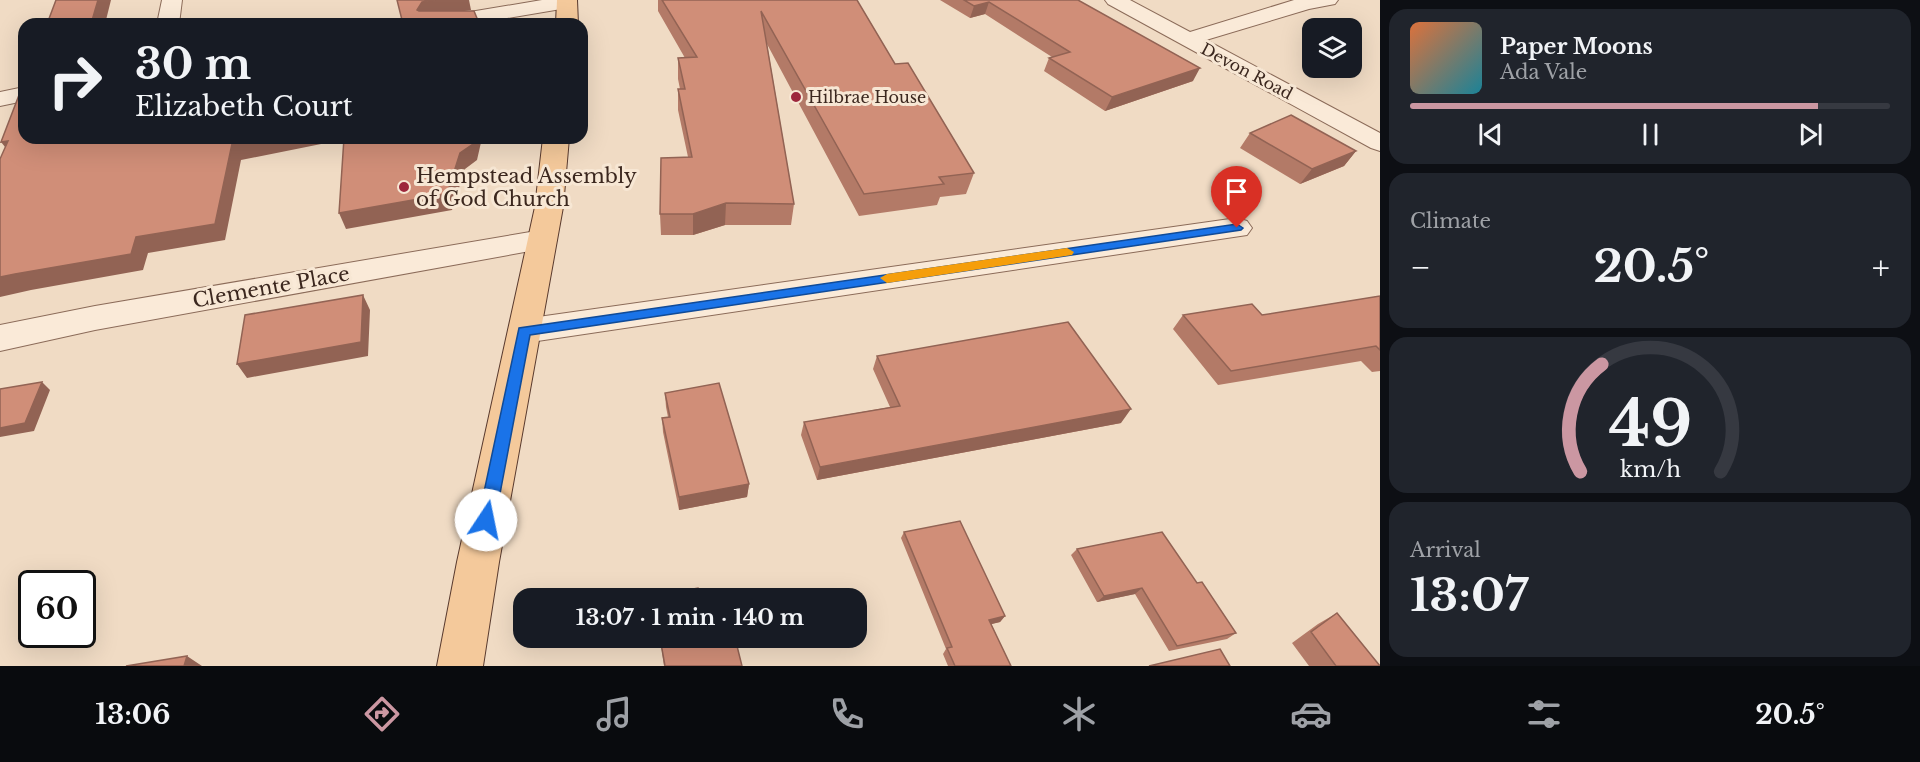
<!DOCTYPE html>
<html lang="en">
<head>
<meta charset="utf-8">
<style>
	:root { --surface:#171b24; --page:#20242c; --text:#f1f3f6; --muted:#9ea1a6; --line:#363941; --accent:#cb97a2 }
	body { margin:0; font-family:"Libre Baskerville",serif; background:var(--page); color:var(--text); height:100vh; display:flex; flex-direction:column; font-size:22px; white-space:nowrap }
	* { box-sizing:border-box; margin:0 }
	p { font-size:20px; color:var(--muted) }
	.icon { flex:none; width:33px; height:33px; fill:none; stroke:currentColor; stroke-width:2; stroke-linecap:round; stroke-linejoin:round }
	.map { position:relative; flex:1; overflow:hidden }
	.details { display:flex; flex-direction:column; gap:9px; padding:9px; background:#0d0f14; width:540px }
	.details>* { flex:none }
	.top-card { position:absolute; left:18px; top:18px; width:570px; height:126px; border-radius:18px; box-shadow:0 6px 24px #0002; background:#171b24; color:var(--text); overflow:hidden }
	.buttons { position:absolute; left:1302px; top:18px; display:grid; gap:12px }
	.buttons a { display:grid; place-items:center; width:60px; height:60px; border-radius:12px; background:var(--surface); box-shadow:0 6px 24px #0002; font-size:30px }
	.speed { position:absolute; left:18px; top:570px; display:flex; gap:12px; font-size:30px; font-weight:700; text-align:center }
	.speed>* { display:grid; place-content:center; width:78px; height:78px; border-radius:50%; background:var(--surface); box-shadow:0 6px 24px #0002; line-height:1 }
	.speed .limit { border:3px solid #111; border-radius:9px; background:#fff; color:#111 }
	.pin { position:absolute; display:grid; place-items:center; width:51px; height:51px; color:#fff; margin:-62px -26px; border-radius:50% 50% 50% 0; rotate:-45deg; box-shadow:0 0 6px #0007 }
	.pin .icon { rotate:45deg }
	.me { position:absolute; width:66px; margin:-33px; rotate:11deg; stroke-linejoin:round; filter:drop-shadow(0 0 4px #0008) }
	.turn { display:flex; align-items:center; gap:21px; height:126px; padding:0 18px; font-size:27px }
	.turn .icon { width:78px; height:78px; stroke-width:2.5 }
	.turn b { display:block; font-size:42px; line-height:51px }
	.big { font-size:45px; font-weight:800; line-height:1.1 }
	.details .tile { flex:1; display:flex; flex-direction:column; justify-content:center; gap:9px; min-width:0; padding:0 21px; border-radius:18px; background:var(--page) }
	.details .dial { align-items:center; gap:0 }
	.dial svg { height:156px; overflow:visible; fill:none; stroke:var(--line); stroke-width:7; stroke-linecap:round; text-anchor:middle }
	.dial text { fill:var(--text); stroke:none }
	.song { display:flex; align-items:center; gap:18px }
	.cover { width:72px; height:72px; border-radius:9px; background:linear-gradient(135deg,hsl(20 70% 55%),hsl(190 70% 35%)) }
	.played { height:6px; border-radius:3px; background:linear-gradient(90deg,var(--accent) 85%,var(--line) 85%) }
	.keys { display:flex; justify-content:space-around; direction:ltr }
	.heat { display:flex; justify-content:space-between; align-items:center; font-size:33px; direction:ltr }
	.trip { position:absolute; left:513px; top:588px; width:354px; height:60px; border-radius:18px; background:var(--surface); box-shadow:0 6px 24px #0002; font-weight:800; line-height:60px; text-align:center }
	.menu { display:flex; height:96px; justify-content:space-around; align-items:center; background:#090b0e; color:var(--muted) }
	.menu .icon { width:42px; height:42px }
	.menu .current { color:var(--accent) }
	.menu b { font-size:27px; color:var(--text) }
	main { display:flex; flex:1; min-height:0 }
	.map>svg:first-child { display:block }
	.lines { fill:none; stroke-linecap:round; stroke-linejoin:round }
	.street-casing { stroke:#8b6b59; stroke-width:2 }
	.primary-casing { stroke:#593a2e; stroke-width:2 }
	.street { fill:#faead8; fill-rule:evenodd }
	.primary { fill:#f4c99b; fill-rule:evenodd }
	.wall { fill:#b37a67 }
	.shaded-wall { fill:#926354 }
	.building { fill:#d08e78; stroke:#926354; stroke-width:1.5 }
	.route { fill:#1a73e8; stroke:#114b97; stroke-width:1.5 }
	.slow { fill:#f59e0b }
	.poi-dot { fill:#9d273c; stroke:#f7e7d4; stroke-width:2 }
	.labels { text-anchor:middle; stroke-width:6; stroke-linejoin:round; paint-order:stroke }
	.far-street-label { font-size:16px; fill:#3b271e; stroke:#f7e7d4 }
	.far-poi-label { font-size:16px; fill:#3b271e; stroke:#f7e7d4; text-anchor:start }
	.poi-label { font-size:20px; fill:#3b271e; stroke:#f7e7d4; text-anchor:start }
	.street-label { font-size:20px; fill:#3b271e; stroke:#f7e7d4 }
</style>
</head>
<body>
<main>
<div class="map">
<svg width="1380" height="666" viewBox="0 0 1380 666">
	<rect width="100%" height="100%" fill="#f0dbc4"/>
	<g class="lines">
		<defs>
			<path id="street" d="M 162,0 L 182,0 L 179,24 L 157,24 Z
				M 542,0 L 576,0 L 577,2 L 574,6 L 567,8 L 472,24 L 423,24 L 426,19 L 434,18 Z
				M 1105,0 L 1130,0 L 1190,32 L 1294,0 L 1338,0 L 1335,4 L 1309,9 L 1206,40 L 1380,133 L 1380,151 L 1371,148 L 1108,4 Z
				M 24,87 L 24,101 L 0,106 L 0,92 Z
				M 1237,218 L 1247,221 L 1252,228 L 1247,235 L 524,343 L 512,340 L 508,331 L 512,322 L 524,319 Z
				M 542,230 L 552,233 L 557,240 L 552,247 L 95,330 L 0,351 L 0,325 L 95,306 Z"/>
			<path id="primary" d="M 557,0 L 577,0 L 578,24 L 556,24 Z
				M 543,138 L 569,138 L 563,207 L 499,562 L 483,666 L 437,666 L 457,562 L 535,207 Z"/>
		</defs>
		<use href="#street" class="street-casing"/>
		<use href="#primary" class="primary-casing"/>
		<use href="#street" class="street"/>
		<use href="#primary" class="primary"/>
	</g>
	<path class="wall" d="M 658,0 L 857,0 L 895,64 L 974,173 L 966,194 L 940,197 L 937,205 L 859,216 L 767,44 L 794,204 L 791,225 L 725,225 L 693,235 L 661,235 L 660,214 L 688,157 L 678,110 L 678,89 L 680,89 L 678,79 L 678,58 L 685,58 L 658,11 Z
		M 940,0 L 1078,0 L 1193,81 L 1105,111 L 1044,71 L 1049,58 L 1052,57 L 985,14 L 970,18 Z
		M 1250,133 L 1356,151 L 1344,166 L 1300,184 L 1240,148 Z
		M 1380,296 L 1380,371 L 1372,372 L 1361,361 L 1218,385 L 1173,329 L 1183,315 L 1262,315 Z
		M 877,356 L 1121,423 L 817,480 L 801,435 L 804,422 L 890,407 L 873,369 Z
		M 665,393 L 749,484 L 747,497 L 679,510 L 663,432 L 662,418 L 668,417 L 666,407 Z
		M 904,532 L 1005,616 L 1000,622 L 991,624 L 1011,666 L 948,666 L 943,654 L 946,649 L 901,538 Z
		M 1077,549 L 1197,583 L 1236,633 L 1227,639 L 1169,651 L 1135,594 L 1097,602 L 1071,555 Z
		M 1337,613 L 1380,666 L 1309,666 L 1292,643 L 1318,624 Z
		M 660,638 L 735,638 L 742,666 L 664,666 Z"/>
	<path class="shaded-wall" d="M 98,0 L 111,0 L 105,24 L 91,24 Z
		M 435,0 L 469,0 L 471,10 L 426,17 L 417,10 L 422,2 Z
		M 989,2 L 985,14 L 970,18 L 974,6 Z
		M 1200,68 L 1193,81 L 1105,111 L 1112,97 Z
		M 263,138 L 351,138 L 241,160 L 225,240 L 148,253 L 143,270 L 31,290 L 0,297 L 0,277 L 136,237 L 232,144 Z
		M 475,138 L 482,138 L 477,160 L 465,169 L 452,210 L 346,229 L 339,213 L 460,153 Z
		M 8,141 L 14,158 L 1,142 Z
		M 1356,151 L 1344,166 L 1300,184 L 1312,169 Z
		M 726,203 L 725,225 L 693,235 L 693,214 Z
		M 363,295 L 370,310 L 368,356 L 247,378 L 237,364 Z
		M 42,382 L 50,390 L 34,431 L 0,437 L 0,428 Z
		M 1131,409 L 1121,423 L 817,480 L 820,467 Z
		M 749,484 L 747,497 L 679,510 L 679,497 Z
		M 1142,588 L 1135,594 L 1097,602 L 1104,596 Z
		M 1005,616 L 1000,622 L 984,626 L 989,620 Z
		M 187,656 L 202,666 L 184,666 Z"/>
	<path class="building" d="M 56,0 L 98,0 L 91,24 L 47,24 Z
		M 397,0 L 435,0 L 422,2 L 417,10 L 419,11 L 474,11 L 479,23 L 480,24 L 403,24 Z
		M 662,0 L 857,0 L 895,64 L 908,63 L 974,173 L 939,177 L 944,184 L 864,194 L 761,11 L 794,204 L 726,203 L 693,214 L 660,214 L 661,158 L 692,157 L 678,89 L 685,89 L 678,58 L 697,57 Z
		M 964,0 L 1078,0 L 1200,68 L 1112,97 L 1049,58 L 1070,52 L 989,2 L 974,6 Z
		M 24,82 L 24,138 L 263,138 L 232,144 L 215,224 L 136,237 L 131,254 L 15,274 L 0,277 L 0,159 L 8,141 L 1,142 Z
		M 1291,115 L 1356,151 L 1312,169 L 1250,133 Z
		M 344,138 L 475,138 L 473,144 L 460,153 L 447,194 L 339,213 Z
		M 363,295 L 361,342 L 237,364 L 245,315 Z
		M 1380,296 L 1380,350 L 1376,346 L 1231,371 L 1183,315 L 1252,304 L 1262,315 Z
		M 1068,322 L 1131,409 L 820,467 L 804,422 L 900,406 L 877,356 Z
		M 42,382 L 25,423 L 0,428 L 0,389 Z
		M 719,383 L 749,484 L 679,497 L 662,418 L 670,417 L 665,393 Z
		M 960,521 L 1005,616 L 989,620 L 1011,666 L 955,666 L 947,648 L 952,647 L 904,532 Z
		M 1162,532 L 1197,583 L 1202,582 L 1236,633 L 1177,646 L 1142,588 L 1104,596 L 1077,549 Z
		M 698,588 L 700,598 L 654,598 L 653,596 Z
		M 1337,613 L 1380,666 L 1336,666 L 1311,632 Z
		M 660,638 L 735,638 L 742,666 L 665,666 Z
		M 1220,649 L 1230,666 L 1149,666 Z
		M 187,656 L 184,666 L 126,666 Z"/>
	<path class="route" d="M 1237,224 L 1243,228 L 1241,230 L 530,335 L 495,520 L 492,526 L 486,528 L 480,526 L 478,520 L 519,328 Z"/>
	<path class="slow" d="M 1067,248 L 1074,252 L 1072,255 L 887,283 L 880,278 L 887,274 Z"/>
	<g class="poi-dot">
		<circle cx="796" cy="97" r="6"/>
		<circle cx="404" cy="187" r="6"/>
	</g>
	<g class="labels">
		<g class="far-street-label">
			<text transform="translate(1247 71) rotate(28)" y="6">Devon Road</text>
		</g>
		<g class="far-poi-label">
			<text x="808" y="103">Hilbrae House</text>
		</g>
		<g class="poi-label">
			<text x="416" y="183">Hempstead Assembly<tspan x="416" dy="23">of God Church</tspan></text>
		</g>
		<g class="street-label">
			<text transform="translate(271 287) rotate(-10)" y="7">Clemente Place</text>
		</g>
	</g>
</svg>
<div class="buttons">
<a><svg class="icon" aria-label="layers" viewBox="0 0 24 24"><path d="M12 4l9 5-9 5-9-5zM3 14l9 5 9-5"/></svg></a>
</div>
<div class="speed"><div class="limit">60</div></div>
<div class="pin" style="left:1237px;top:228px;background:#d93025"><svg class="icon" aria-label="arrive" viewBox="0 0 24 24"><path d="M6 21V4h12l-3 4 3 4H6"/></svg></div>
<svg class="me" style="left:486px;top:520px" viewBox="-20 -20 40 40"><circle r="19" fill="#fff"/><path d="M0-13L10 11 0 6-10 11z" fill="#1a73e8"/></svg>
<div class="trip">13:07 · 1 min · 140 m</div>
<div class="top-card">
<div class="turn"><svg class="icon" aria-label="right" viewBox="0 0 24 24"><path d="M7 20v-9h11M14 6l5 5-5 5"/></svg><div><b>30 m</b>Elizabeth Court</div></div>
</div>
</div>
<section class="details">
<div class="tile">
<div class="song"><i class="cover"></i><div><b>Paper Moons</b><p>Ada Vale</p></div></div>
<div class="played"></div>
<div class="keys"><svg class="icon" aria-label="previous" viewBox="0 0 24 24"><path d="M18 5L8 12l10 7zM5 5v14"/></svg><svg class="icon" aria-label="pause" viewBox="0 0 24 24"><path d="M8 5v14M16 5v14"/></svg><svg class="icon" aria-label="next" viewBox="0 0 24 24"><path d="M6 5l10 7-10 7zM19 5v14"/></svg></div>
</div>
<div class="tile"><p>Climate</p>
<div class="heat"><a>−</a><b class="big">20.5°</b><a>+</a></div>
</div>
<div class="tile dial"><svg viewBox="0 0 100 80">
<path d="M14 69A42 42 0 1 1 86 69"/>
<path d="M14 69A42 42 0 0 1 25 14" stroke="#cb97a2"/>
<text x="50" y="56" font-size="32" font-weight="700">49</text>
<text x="50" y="72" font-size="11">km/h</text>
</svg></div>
<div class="tile"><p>Arrival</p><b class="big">13:07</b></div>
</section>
</main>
<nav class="menu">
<b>13:06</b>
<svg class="icon current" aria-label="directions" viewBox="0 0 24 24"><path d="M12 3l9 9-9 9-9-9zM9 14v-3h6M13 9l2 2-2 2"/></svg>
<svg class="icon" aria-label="music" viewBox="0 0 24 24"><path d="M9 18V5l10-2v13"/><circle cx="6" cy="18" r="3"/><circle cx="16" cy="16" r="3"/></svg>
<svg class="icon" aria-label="phone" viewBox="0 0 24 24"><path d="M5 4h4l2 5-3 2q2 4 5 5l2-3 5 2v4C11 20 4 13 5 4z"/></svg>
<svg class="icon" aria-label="climate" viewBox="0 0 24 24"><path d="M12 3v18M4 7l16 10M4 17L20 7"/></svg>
<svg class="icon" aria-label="car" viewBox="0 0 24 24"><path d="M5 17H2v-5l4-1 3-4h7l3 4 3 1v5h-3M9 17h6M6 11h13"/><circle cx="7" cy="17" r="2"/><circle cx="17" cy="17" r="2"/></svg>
<svg class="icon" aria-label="filters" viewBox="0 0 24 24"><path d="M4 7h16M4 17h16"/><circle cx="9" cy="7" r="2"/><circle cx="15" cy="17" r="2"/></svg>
<b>20.5°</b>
</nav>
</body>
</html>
